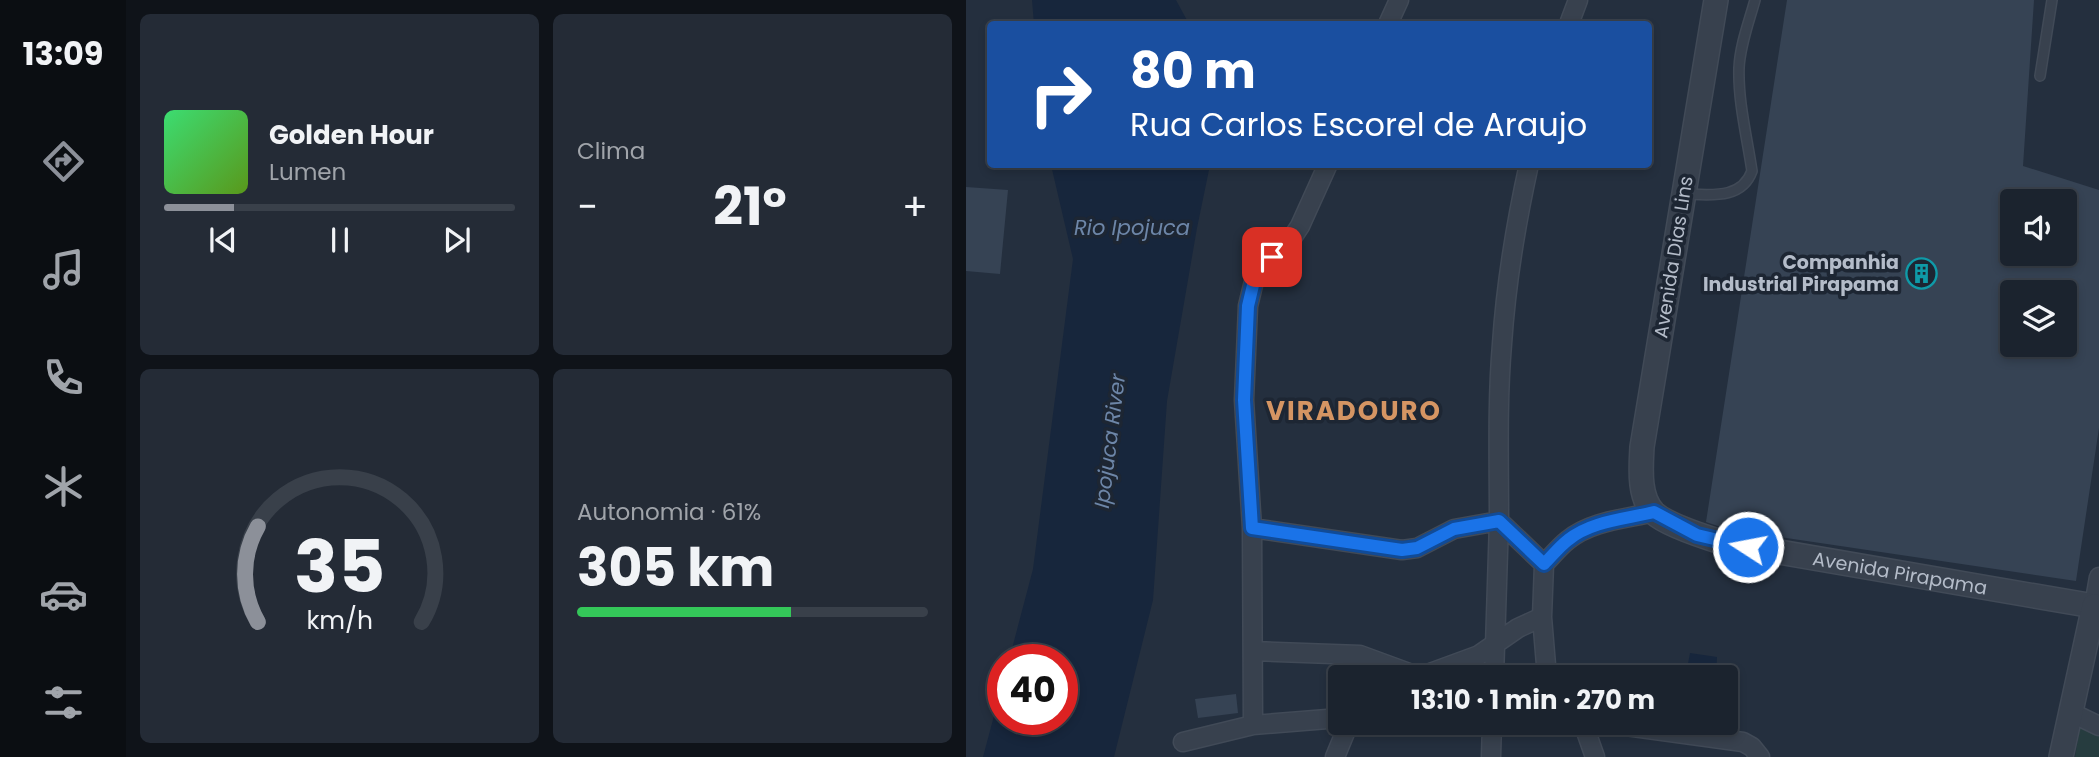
<!DOCTYPE html>
<html lang="pt">
<head>
<meta charset="utf-8">
<style>
	:root { --surface:#1b232e; --page:#242b36; --text:#f1f3f6; --muted:#a0a4aa; --line:#39404a; --accent:#8c9099 }
	body { margin:0; font-family:Poppins,sans-serif; background:var(--page); color:var(--text); height:100vh; display:flex; flex-direction:column; font-size:26px; white-space:nowrap }
	* { box-sizing:border-box; margin:0 }
	p { font-size:23px; color:var(--muted) }
	.icon { flex:none; width:38px; height:38px; fill:none; stroke:currentColor; stroke-width:2; stroke-linecap:round; stroke-linejoin:round }
	.map { position:relative; flex:1; overflow:hidden }
	.details { display:flex; flex-direction:column; gap:14px; padding:14px; background:#0f1319; width:840px }
	.details>* { flex:none }
	.banner { position:absolute; left:21px; top:21px; width:665px; height:147px; border-radius:7px; box-shadow:0 4px 10px #0003,0 0 0 2px var(--line); background:#1a4fa0; color:#fff; overflow:hidden }
	.fabs { position:absolute; left:1034px; top:189px; display:grid; gap:14px }
	.fabs a { display:grid; place-items:center; width:77px; height:77px; border-radius:7px; background:var(--surface); box-shadow:0 4px 10px #0003,0 0 0 2px var(--line); font-size:35px }
	.speed { position:absolute; left:21px; top:644px; display:flex; gap:14px; font-size:35px; font-weight:700; text-align:center }
	.speed>* { display:grid; place-content:center; width:91px; height:91px; border-radius:50%; background:var(--surface); box-shadow:0 4px 10px #0003,0 0 0 2px var(--line); line-height:1 }
	.speed .limit { border:10px solid #d22; background:#fff; color:#111 }
	.pin { position:absolute; display:grid; place-items:center; width:60px; height:60px; color:#fff; margin:-30px; border-radius:14px; box-shadow:0 4px 10px #0006 }
	.me { position:absolute; width:77px; margin:-38px; rotate:281deg; stroke-linejoin:round; filter:drop-shadow(0 0 5px #0008) }
	.turn { display:flex; align-items:center; gap:24px; height:147px; padding:0 28px; font-size:32px }
	.turn .icon { width:91px; height:91px; stroke-width:2.5 }
	.turn b { display:block; font-size:49px; line-height:60px }
	.big { font-size:52px; font-weight:700; line-height:1.1 }
	.details .tile { flex:1; display:flex; flex-direction:column; justify-content:center; gap:10px; min-width:0; padding:0 24px; border-radius:10px; background:var(--page) }
	.details .dial { align-items:center; gap:0 }
	.dial svg { height:182px; overflow:visible; fill:none; stroke:var(--line); stroke-width:7; stroke-linecap:round; text-anchor:middle }
	.dial text { fill:var(--text); stroke:none }
	.song { display:flex; align-items:center; gap:21px }
	.cover { width:84px; height:84px; border-radius:10px; background:linear-gradient(135deg,hsl(140 70% 55%),hsl(90 70% 35%)) }
	.played { height:7px; border-radius:4px; background:linear-gradient(90deg,var(--accent) 20%,var(--line) 20%) }
	.keys { display:flex; justify-content:space-around; direction:ltr }
	.heat { display:flex; justify-content:space-between; align-items:center; font-size:38px; direction:ltr }
	.charge { height:10px; border-radius:5px; background:linear-gradient(90deg,#34c759 61%,var(--line) 0) }
	.details .tiles { flex:1; display:grid; gap:14px; grid-template-columns:repeat(2,1fr) }
	.trip { position:absolute; left:362px; top:665px; width:410px; height:70px; border-radius:7px; background:var(--surface); box-shadow:0 4px 10px #0003,0 0 0 2px var(--line); font-weight:700; line-height:70px; text-align:center }
	main { display:flex; flex:1; min-height:0 }
	.dock { display:flex; flex-direction:column; width:126px; justify-content:space-around; align-items:center; background:#0b0e12; color:var(--muted) }
	.dock .icon { width:49px; height:49px }
	.dock .active { color:var(--accent) }
	.dock b { font-size:32px; color:var(--text) }
	.map>svg:first-child { display:block }
	.green { fill:#263c3f }
	.water { fill:#17263c }
	.building { fill:#364354; fill-rule:evenodd }
	.lines { fill:none; stroke-linecap:round; stroke-linejoin:round }
	.service-casing { stroke:#414a57; stroke-width:12 }
	.minor-casing { stroke:#414a57; stroke-width:21 }
	.tertiary-casing { stroke:#414a57; stroke-width:26 }
	.service { stroke:#38414e; stroke-width:9 }
	.minor { stroke:#38414e; stroke-width:18 }
	.tertiary { stroke:#38414e; stroke-width:23 }
	.route-casing { stroke:#114b97; stroke-width:18 }
	.route { stroke:#1a73e8; stroke-width:12 }
	.labels { text-anchor:middle; stroke-width:7; stroke-linejoin:round; paint-order:stroke }
	.street-label { font-size:19px; fill:#b4bcc9; stroke:#1d2633 }
	.poi-label { font-size:19px; font-weight:bold; fill:#b4bcc9; stroke:#1d2633; text-anchor:end }
	.water-label { font-size:21px; font-style:italic; fill:#6d86a8; stroke:#1d2633 }
	.district-label { font-size:26px; font-weight:bold; letter-spacing:2px; fill:#d59563; stroke:#1d2633 }
</style>
</head>
<body>
<main>
<nav class="dock">
<b>13:09</b>
<svg class="icon active" aria-label="directions" viewBox="0 0 24 24"><path d="M12 3l9 9-9 9-9-9zM9 14v-3h6M13 9l2 2-2 2"/></svg>
<svg class="icon" aria-label="music" viewBox="0 0 24 24"><path d="M9 18V5l10-2v13"/><circle cx="6" cy="18" r="3"/><circle cx="16" cy="16" r="3"/></svg>
<svg class="icon" aria-label="phone" viewBox="0 0 24 24"><path d="M5 4h4l2 5-3 2q2 4 5 5l2-3 5 2v4C11 20 4 13 5 4z"/></svg>
<svg class="icon" aria-label="climate" viewBox="0 0 24 24"><path d="M12 3v18M4 7l16 10M4 17L20 7"/></svg>
<svg class="icon" aria-label="car" viewBox="0 0 24 24"><path d="M5 17H2v-5l4-1 3-4h7l3 4 3 1v5h-3M9 17h6M6 11h13"/><circle cx="7" cy="17" r="2"/><circle cx="17" cy="17" r="2"/></svg>
<svg class="icon" aria-label="filters" viewBox="0 0 24 24"><path d="M4 7h16M4 17h16"/><circle cx="9" cy="7" r="2"/><circle cx="15" cy="17" r="2"/></svg>
</nav>
<section class="details">
<div class="tiles">
<div class="tile">
<div class="song"><i class="cover"></i><div><b>Golden Hour</b><p>Lumen</p></div></div>
<div class="played"></div>
<div class="keys"><svg class="icon" aria-label="previous" viewBox="0 0 24 24"><path d="M18 5L8 12l10 7zM5 5v14"/></svg><svg class="icon" aria-label="pause" viewBox="0 0 24 24"><path d="M8 5v14M16 5v14"/></svg><svg class="icon" aria-label="next" viewBox="0 0 24 24"><path d="M6 5l10 7-10 7zM19 5v14"/></svg></div>
</div>
<div class="tile"><p>Clima</p>
<div class="heat"><a>−</a><b class="big">21°</b><a>+</a></div>
</div>
<div class="tile dial"><svg viewBox="0 0 100 80">
<path d="M14 69A42 42 0 1 1 86 69"/>
<path d="M14 69A42 42 0 0 1 14 27" stroke="#8c9099"/>
<text x="50" y="56" font-size="32" font-weight="700">35</text>
<text x="50" y="72" font-size="11">km/h</text>
</svg></div>
<div class="tile"><p>Autonomia · 61%</p><b class="big">305 km</b><div class="charge"></div></div>
</div>
</section>
<div class="map">
<svg width="1133" height="757" viewBox="0 0 1133 757">
	<rect width="100%" height="100%" fill="#242f3e"/>
	<path class="green" d="M 1117,708 L 1133,716 L 1133,757 L 1109,757 Z"/>
	<path class="water" d="M 66,0 L 210,0 L 223,24 L 68,24 Z
		M 85,165 L 244,165 L 231,228 L 201,401 L 187,600 L 148,757 L 17,757 L 37,682 L 37,719 L 96,719 L 96,660 L 43,660 L 67,569 L 107,259 Z
		M 724,653 L 751,657 L 750,677 L 720,675 Z"/>
	<path class="building" d="M 821,0 L 1068,0 L 1057,166 L 1133,190 L 1133,428 L 1110,581 L 787,533 L 758,528 L 740,522 ZM 1046,201 L 1099,201 L 1099,254 L 1046,254 ZM 1046,292 L 1099,292 L 1099,345 L 1046,345 Z
		M 0,187 L 42,190 L 34,274 L 0,271 Z
		M 270,694 L 272,713 L 232,718 L 229,699 Z"/>
	<g class="lines">
		<defs>
			<path id="service" d="M 1074,76 L 1086,0
				M 721,194 C 746,195 776,199 786,171 C 781,137 772,102 773,68 C 774,45 783,22 789,0"/>
			<path id="minor" d="M 422,24 L 433,0
				M 603,24 L 612,0
				M 563,164 C 550,223 540,284 536,344 C 531,403 533,462 533,521 L 578,564
				M 286,528 L 436,550 L 451,548 L 488,529 L 533,521 L 528,677
				M 1128,606 L 1133,577
				M 287,651 L 394,655 L 454,677
				M 453,677 L 513,655 L 552,628 L 576,617
				M 581,677 L 576,617 L 578,564 C 586,556 593,547 602,540 C 625,521 659,519 688,512
				M 1104,712 L 1133,726
				M 617,723 L 629,757
				M 638,723 L 777,742 L 786,747 L 794,757
				M 287,725 L 286,528 L 278,400 L 282,306 L 289,277 L 296,267 L 324,241 L 334,226 L 362,164
				M 217,742 L 287,725 L 374,718
				M 369,757 L 383,723
				M 525,757 L 526,723"/>
			<g id="tertiary">
				<path id="s1" d="M 750,0 L 676,447 C 675,467 672,497 688,513 C 700,524 739,537 755,542 L 1133,607"/>
				<path d="M 1095,757 L 1128,606"/>
			</g>
		</defs>
		<use href="#service" class="service-casing"/>
		<use href="#minor" class="minor-casing"/>
		<use href="#tertiary" class="tertiary-casing"/>
		<use href="#service" class="service"/>
		<use href="#minor" class="minor"/>
		<use href="#tertiary" class="tertiary"/>
	</g>
	<g class="lines">
		<defs>
			<path id="route" d="M 306,257 L 296,267 L 289,277 L 282,306 L 278,400 L 286,528 L 436,550 L 451,548 L 488,529 L 533,521 L 578,564 C 586,556 593,547 602,540 C 625,521 660,519 688,512 L 731,535 L 782,547"/>
		</defs>
		<use href="#route" class="route-casing"/>
		<use href="#route" class="route"/>
	</g>
	<defs>
		<symbol id="building-ring" viewBox="-11 -11 22 22"><circle r="9.5" fill="#1d2633" stroke="#0f9aa8" stroke-width="1.5"/><path d="M-4-6H4V6H1V3H-1V6H-4ZM-2.5-4.3h1.7v1.8h-1.7ZM.8-4.3h1.7v1.8H.8ZM-2.5-1h1.7V.8h-1.7ZM.8-1h1.7V.8H.8Z" fill="#0f9aa8"/></symbol>
	</defs>
	<g fill-rule="evenodd">
		<use href="#building-ring" x="938" y="256" width="35" height="35"/>
	</g>
	<g class="labels">
		<g class="street-label">
			<text transform="translate(707 257) rotate(-81)" y="7">Avenida Dias Lins</text>
			<text dy="7" stroke="none"><textPath href="#s1" startOffset="777">Avenida Pirapama</textPath></text>
		</g>
		<g class="poi-label">
			<text x="933" y="269">Companhia<tspan x="933" dy="22">Industrial Pirapama</tspan></text>
		</g>
		<g class="water-label">
			<text x="166" y="235">Rio Ipojuca</text>
			<text transform="translate(144 441) rotate(-83)" y="7">Ipojuca River</text>
		</g>
		<g class="district-label">
			<text x="388" y="420">VIRADOURO</text>
		</g>
	</g>
</svg>
<div class="fabs">
<a><svg class="icon" aria-label="sound" viewBox="0 0 24 24"><path d="M4 9h4l5-4v14l-5-4H4zM17 9q2 3 0 6"/></svg></a>
<a><svg class="icon" aria-label="layers" viewBox="0 0 24 24"><path d="M12 4l9 5-9 5-9-5zM3 14l9 5 9-5"/></svg></a>
</div>
<div class="speed"><div class="limit">40</div></div>
<div class="pin" style="left:306px;top:257px;background:#d93025"><svg class="icon" aria-label="arrive" viewBox="0 0 24 24"><path d="M6 21V4h12l-3 4 3 4H6"/></svg></div>
<svg class="me" style="left:782px;top:547px" viewBox="-20 -20 40 40"><circle r="17" fill="#1a73e8" stroke="#fff" stroke-width="3"/><path d="M0-11L8 9 0 5-8 9z" fill="#fff"/></svg>
<div class="trip">13:10 · 1 min · 270 m</div>
<div class="banner">
<div class="turn"><svg class="icon" aria-label="right" viewBox="0 0 24 24"><path d="M7 20v-9h11M14 6l5 5-5 5"/></svg><div><b>80 m</b>Rua Carlos Escorel de Araujo</div></div>
</div>
</div>
</main>
</body>
</html>
